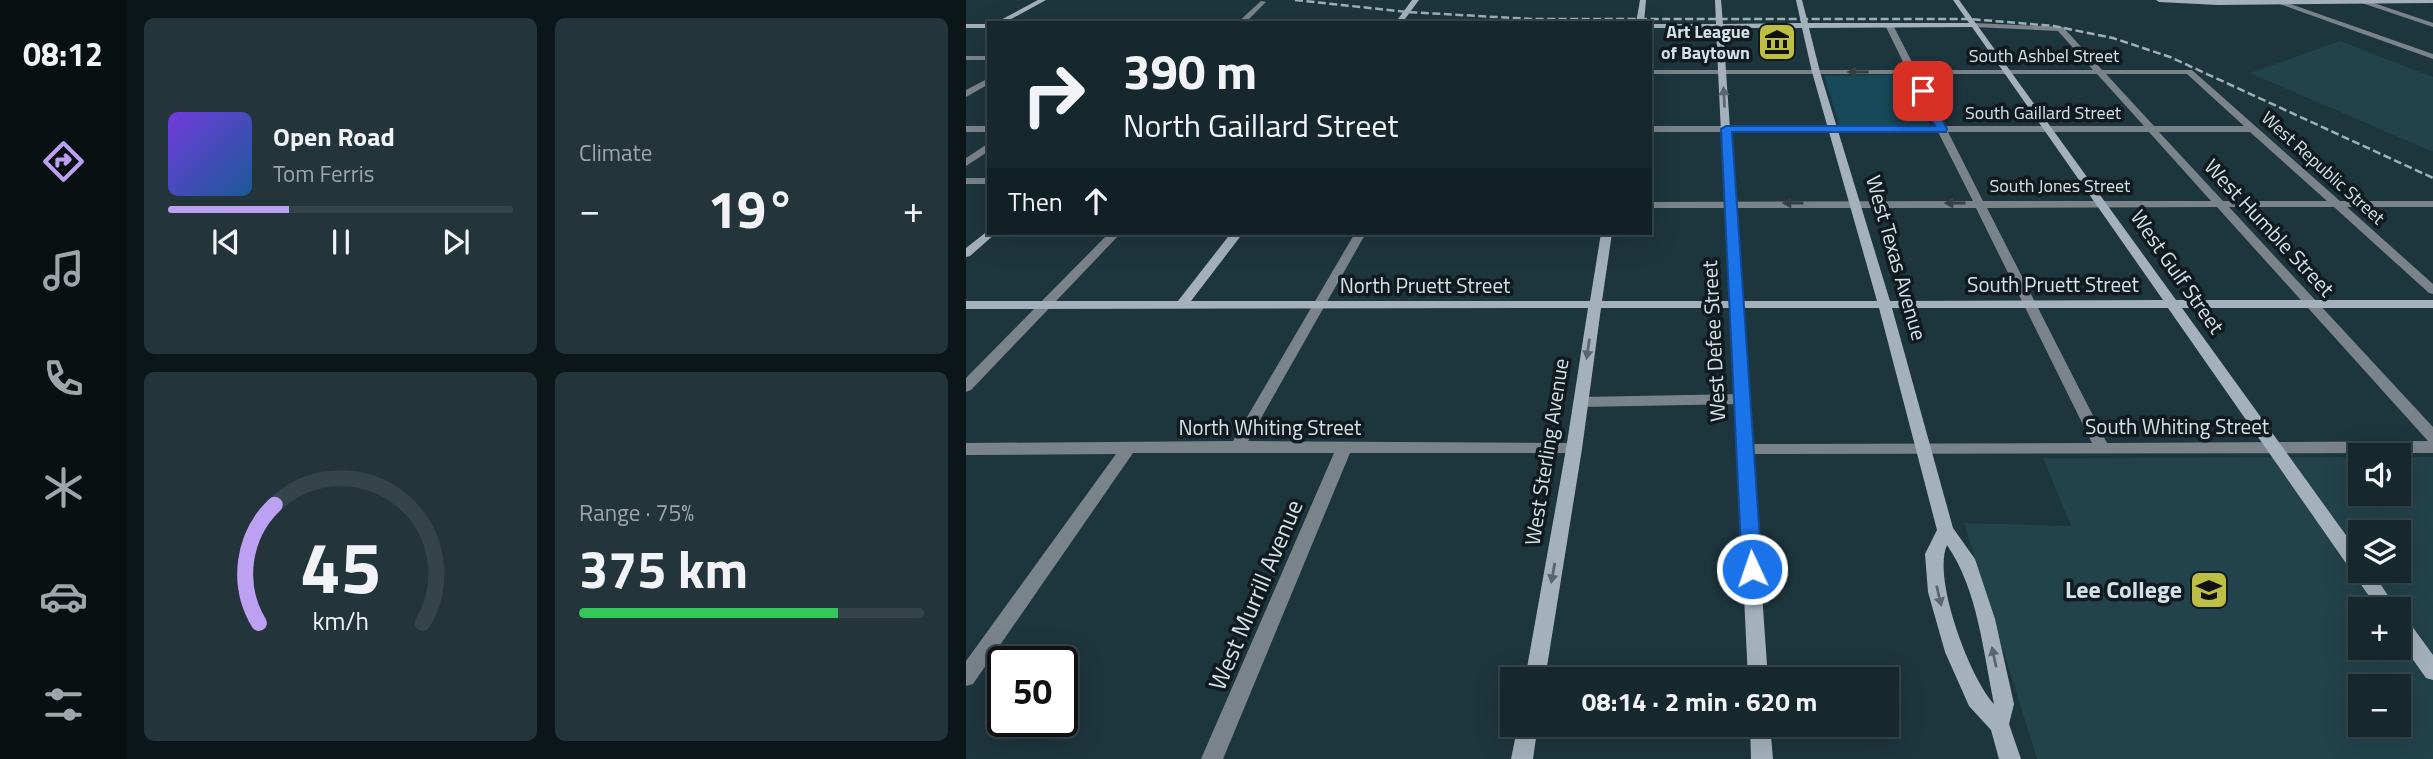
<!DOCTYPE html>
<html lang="en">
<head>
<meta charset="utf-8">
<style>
	:root { --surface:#16282e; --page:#23343a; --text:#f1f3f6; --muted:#9ea6aa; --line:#35444a; --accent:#bca0f2 }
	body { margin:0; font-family:"Titillium Web",sans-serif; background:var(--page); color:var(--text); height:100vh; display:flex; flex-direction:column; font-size:26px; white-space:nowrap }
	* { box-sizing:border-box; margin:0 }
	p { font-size:23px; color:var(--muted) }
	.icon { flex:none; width:38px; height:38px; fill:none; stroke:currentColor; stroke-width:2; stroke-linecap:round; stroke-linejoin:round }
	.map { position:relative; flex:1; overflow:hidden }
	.drawer { display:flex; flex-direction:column; gap:18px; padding:18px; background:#0c1619; width:840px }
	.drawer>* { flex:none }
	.hud { position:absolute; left:21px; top:21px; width:665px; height:214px; border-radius:0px; box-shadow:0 7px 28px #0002,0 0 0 2px var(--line); background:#16282e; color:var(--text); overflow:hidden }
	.tools { position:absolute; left:1382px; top:443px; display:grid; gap:14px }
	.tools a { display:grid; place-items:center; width:63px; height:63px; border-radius:0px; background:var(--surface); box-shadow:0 7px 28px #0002,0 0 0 2px var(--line); font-size:35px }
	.speed { position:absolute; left:21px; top:646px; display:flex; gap:14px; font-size:35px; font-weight:700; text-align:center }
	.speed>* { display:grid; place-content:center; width:91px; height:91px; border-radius:50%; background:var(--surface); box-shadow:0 7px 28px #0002,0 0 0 2px var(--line); line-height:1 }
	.speed .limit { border:4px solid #111; border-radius:10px; background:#fff; color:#111 }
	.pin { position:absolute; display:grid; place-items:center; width:60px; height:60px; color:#fff; margin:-30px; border-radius:14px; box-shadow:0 4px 10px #0006 }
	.me { position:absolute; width:77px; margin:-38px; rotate:357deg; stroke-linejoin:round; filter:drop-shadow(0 0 5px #0008) }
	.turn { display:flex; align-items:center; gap:24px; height:147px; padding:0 21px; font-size:32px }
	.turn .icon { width:91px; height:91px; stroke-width:2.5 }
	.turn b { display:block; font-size:49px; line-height:60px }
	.then { display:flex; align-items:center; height:66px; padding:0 21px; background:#0003; gap:14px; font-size:26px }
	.big { font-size:52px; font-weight:700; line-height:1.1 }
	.drawer .tile { flex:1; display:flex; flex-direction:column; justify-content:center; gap:10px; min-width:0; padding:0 24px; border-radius:10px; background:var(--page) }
	.drawer .dial { align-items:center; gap:0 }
	.dial svg { height:182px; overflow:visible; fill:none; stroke:var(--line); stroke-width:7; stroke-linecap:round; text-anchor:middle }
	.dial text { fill:var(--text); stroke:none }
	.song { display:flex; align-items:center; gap:21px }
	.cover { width:84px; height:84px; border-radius:10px; background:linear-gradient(135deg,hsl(260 70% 55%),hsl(210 70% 35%)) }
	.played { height:7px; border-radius:4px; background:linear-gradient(90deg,var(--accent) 35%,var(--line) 35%) }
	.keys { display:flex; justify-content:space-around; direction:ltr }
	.heat { display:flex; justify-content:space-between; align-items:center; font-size:38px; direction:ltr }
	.charge { height:10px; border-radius:5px; background:linear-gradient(90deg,#34c759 75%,var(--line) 0) }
	.drawer .tiles { flex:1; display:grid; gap:18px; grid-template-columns:repeat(2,1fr) }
	.trip { position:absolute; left:534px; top:667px; width:399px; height:70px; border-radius:0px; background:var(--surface); box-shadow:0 7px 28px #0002,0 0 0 2px var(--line); font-weight:700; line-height:70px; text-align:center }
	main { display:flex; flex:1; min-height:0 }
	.dock { display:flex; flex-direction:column; width:126px; justify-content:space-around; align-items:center; background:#091012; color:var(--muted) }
	.dock .icon { width:49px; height:49px }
	.dock .active { color:var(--accent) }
	.dock b { font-size:32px; color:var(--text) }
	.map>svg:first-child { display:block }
	.built { fill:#22424c; fill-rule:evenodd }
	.green { fill:#164857 }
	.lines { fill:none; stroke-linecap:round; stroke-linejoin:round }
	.street { fill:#7b838a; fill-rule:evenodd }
	.secondary { fill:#a4b1bd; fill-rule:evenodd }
	.rail { stroke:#9eafb5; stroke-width:2.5; stroke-dasharray:8 3.5; stroke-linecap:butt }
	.oneway { fill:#363f44 }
	.oneway2 { fill:#5a666e }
	.route { fill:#1a73e8; stroke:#114b97; stroke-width:2 }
	.labels { text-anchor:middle; stroke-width:7; stroke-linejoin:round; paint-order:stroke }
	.far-poi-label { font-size:18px; font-weight:bold; fill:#d4e2e7; stroke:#111b1f; text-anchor:end }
	.far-street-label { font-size:18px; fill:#d4e2e7; stroke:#111b1f }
	.street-label { font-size:21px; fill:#d4e2e7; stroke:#111b1f }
	.near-poi-label { font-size:24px; font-weight:bold; fill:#d4e2e7; stroke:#111b1f; text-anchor:end }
	.near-street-label { font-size:24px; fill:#d4e2e7; stroke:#111b1f }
</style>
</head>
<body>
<main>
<nav class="dock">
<b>08:12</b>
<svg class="icon active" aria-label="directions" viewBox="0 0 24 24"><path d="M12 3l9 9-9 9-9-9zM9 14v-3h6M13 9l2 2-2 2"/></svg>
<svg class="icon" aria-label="music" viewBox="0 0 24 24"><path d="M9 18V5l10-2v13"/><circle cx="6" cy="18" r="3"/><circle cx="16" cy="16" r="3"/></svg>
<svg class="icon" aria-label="phone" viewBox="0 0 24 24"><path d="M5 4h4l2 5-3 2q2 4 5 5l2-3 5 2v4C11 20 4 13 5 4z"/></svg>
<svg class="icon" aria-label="climate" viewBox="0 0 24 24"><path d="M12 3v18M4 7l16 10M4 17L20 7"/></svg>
<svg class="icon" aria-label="car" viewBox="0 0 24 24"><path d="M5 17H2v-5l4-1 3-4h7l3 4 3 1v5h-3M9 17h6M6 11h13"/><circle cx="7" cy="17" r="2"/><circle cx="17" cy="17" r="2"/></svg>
<svg class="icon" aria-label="filters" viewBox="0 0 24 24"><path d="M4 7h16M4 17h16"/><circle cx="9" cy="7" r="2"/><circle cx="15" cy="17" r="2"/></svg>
</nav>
<section class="drawer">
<div class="tiles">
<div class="tile">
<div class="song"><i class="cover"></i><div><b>Open Road</b><p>Tom Ferris</p></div></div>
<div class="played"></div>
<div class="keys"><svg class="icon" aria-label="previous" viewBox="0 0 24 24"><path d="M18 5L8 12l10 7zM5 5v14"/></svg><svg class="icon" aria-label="pause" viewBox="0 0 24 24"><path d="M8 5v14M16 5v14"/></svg><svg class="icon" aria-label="next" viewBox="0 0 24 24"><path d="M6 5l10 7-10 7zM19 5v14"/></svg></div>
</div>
<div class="tile"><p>Climate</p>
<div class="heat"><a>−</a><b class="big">19°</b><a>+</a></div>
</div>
<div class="tile dial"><svg viewBox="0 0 100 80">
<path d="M14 69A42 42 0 1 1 86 69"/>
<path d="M14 69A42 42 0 0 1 21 17" stroke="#bca0f2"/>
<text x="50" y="56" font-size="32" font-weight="700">45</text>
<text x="50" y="72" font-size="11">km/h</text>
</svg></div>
<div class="tile"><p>Range · 75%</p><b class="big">375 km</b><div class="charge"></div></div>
</div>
</section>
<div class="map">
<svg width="1467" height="759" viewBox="0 0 1467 759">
	<rect width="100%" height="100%" fill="#1d353d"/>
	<path class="built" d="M 1374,41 L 1467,77 L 1467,152 L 1284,73 Z
		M 1395,457 L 1395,494 L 1433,494 L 1433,457 L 1467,457 L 1467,759 L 1071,759 L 998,523 L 1105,526 L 1077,458 ZM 1395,532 L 1433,532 L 1433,570 L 1395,570 ZM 1395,609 L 1433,609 L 1433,648 L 1395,648 ZM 1395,686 L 1433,686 L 1433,724 L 1395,724 Z"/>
	<path class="green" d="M 940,75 L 965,127 L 874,127 L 858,76 Z"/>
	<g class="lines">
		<path class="street" d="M 1313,0 L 1467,54 L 1467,59 L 1311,3 L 1311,1 Z
			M 1392,0 L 1399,0 L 1467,23 L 1467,27 L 1393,2 Z
			M 295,1 L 300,2 L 279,23 L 271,23 Z
			M 923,23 L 927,25 L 950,70 L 1127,70 L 1092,31 L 1008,27 L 1004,25 L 1008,23 L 1097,27 L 1136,70 L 1226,70 L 1374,201 L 1467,201 L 1467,207 L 1381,207 L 1467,284 L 1467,294 L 1463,293 L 1368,207 L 1263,207 L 1467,427 L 1467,453 L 774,454 L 771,450 L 774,446 L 779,444 L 1126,443 L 1010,208 L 684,208 L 684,202 L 1007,201 L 972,132 L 684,132 L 684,126 L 969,126 L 944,74 L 684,74 L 684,70 L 941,70 L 919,25 ZM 952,74 L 1131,74 L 1178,126 L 979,126 ZM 1140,74 L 1221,74 L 1278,126 L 1188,126 ZM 982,132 L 1183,132 L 1245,201 L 1017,201 ZM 1193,132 L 1284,132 L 1361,201 L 1257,201 ZM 1251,207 L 1462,441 L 1463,441 L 1141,443 L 1021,208 Z
			M 0,56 L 23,56 L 23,60 L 0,60 Z
			M 23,78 L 23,84 L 0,97 L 0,90 Z
			M 0,126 L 23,126 L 23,132 L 0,132 Z
			M 23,143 L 23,151 L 0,166 L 0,158 Z
			M 0,178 L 23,178 L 23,184 L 0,184 Z
			M 143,233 L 155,233 L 5,390 L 0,392 L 0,378 Z
			M 389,233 L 400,233 L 282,441 L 608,443 L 613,445 L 616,449 L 613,453 L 384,453 L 257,759 L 235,759 L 368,453 L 167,453 L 7,684 L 0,686 L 0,661 L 150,454 L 0,455 L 0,443 L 267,441 Z
			M 775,394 L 782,399 L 775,404 L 615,407 L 608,402 L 615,397 Z"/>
		<path class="secondary" d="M 72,0 L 80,0 L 38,23 L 29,23 Z
			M 446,0 L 453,0 L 436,23 L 429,23 Z
			M 674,0 L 680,0 L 678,23 L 670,23 Z
			M 749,0 L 755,0 L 757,24 L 835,23 L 830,0 L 836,0 L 842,23 L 1003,23 L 987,0 L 993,0 L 1210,300 L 1467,300 L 1467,308 L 1216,308 L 1395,556 L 1395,570 L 1405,570 L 1431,609 L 1412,609 L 1202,308 L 926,308 L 987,528 L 1009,559 L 1029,619 L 1048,704 L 1043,724 L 1055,759 L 1033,759 L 1025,730 L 1003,706 L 979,652 L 962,592 L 959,554 L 971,530 L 913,308 L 776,308 L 802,679 L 782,679 L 764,308 L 635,308 L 616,449 L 579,679 L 559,679 L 600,449 L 622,308 L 0,309 L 0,301 L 212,301 L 265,233 L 277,233 L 225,301 L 624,301 L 635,233 L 646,233 L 636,301 L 763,301 L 750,28 L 684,28 L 684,24 L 750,24 ZM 1006,27 L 1197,300 L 924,301 L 854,72 L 843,28 ZM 757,28 L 836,28 L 846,72 L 911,301 L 776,301 ZM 981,545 C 1012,590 1017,652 1028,704 C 1004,678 966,578 981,545 Z
			M 1190,0 L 1467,0 L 1467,3 L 1252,5 L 1193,2 Z
			M 0,24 L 23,24 L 23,28 L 0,28 Z
			M 23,230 L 23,233 L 30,233 L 4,256 L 0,257 L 0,248 Z
			M 1433,616 L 1440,618 L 1467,655 L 1467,680 L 1460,678 L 1433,640 Z
			M 552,724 L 572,724 L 567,759 L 545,759 Z
			M 784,724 L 804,724 L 807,759 L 785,759 Z"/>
		<path class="rail" d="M 329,0 L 441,12 L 566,19 L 1004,19 L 1088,26 L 1147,38 L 1204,57 L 1467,178"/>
	</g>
	<defs><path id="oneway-solid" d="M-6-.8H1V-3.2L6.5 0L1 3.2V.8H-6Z" transform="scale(1.75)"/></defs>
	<g class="oneway">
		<use href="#oneway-solid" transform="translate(892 72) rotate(180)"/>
		<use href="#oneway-solid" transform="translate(827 203) rotate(-180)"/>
		<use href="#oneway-solid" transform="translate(989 203) rotate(-180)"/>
	</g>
	<g class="oneway2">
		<use href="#oneway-solid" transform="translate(758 97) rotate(-93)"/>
		<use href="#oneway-solid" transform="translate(622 349) rotate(98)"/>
		<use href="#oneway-solid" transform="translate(587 573) rotate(100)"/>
		<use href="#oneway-solid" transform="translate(973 596) rotate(77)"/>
		<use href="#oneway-solid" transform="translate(1028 657) rotate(-102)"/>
	</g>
	<path class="route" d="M 954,89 L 962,91 L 981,129 L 980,132 L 766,132 L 796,569 L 793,575 L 786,577 L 779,575 L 776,569 L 755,129 L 760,126 L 969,126 L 952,91 Z"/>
	<defs>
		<symbol id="museum-square" viewBox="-11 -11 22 22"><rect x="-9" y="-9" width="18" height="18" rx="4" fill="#bcbf43" stroke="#111b1f"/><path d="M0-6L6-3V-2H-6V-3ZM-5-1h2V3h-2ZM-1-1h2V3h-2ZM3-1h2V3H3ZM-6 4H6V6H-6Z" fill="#111"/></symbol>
		<symbol id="university-square" viewBox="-11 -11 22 22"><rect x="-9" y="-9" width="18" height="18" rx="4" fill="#bcbf43" stroke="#111b1f"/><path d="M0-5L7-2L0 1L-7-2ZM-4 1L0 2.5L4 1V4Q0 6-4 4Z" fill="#111"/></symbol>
	</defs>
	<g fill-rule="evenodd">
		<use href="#museum-square" x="789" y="20" width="44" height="44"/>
		<use href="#university-square" x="1221" y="568" width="44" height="44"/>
	</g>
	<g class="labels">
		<g class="far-poi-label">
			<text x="784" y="38">Art League<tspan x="784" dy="21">of Baytown</tspan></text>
		</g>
		<g class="far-street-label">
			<text x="1078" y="62">South Ashbel Street</text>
			<text x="1077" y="119">South Gaillard Street</text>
			<text transform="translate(1357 168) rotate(42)" y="6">West Republic Street</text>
			<text x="1094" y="192">South Jones Street</text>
		</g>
		<g class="street-label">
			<text transform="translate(1303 228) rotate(47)" y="7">West Humble Street</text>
			<text transform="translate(930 258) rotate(74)" y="7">West Texas Avenue</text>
			<text transform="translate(1211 272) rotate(55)" y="7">West Gulf Street</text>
			<text x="1087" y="292">South Pruett Street</text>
			<text x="459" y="293">North Pruett Street</text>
			<text transform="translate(748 341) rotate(-93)" y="7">West Defee Street</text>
			<text x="1211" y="434">South Whiting Street</text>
			<text x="304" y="435">North Whiting Street</text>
			<text transform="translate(581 452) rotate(-81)" y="7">West Sterling Avenue</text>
		</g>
		<g class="near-poi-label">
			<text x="1216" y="598">Lee College</text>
		</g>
		<g class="near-street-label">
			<text transform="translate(290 595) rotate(-67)" y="8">West Murrill Avenue</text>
		</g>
	</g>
</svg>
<div class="tools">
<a><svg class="icon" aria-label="sound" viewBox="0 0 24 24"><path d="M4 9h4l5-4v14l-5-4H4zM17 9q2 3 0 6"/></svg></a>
<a><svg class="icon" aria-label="layers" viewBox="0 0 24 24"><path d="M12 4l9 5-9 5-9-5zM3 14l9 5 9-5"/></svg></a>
<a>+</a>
<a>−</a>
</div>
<div class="speed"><div class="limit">50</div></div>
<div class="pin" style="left:957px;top:91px;background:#d93025"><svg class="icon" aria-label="arrive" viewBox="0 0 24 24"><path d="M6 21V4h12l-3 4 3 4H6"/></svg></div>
<svg class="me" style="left:786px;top:569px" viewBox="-20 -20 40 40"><circle r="17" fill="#1a73e8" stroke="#fff" stroke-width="3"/><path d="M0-11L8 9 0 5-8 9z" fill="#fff"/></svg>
<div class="trip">08:14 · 2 min · 620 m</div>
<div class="hud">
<div class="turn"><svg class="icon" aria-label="right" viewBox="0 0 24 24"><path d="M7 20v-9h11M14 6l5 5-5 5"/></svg><div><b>390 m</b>North Gaillard Street</div></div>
<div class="then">Then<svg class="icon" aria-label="ahead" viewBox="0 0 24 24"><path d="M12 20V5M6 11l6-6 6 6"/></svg></div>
</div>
</div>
</main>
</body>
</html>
